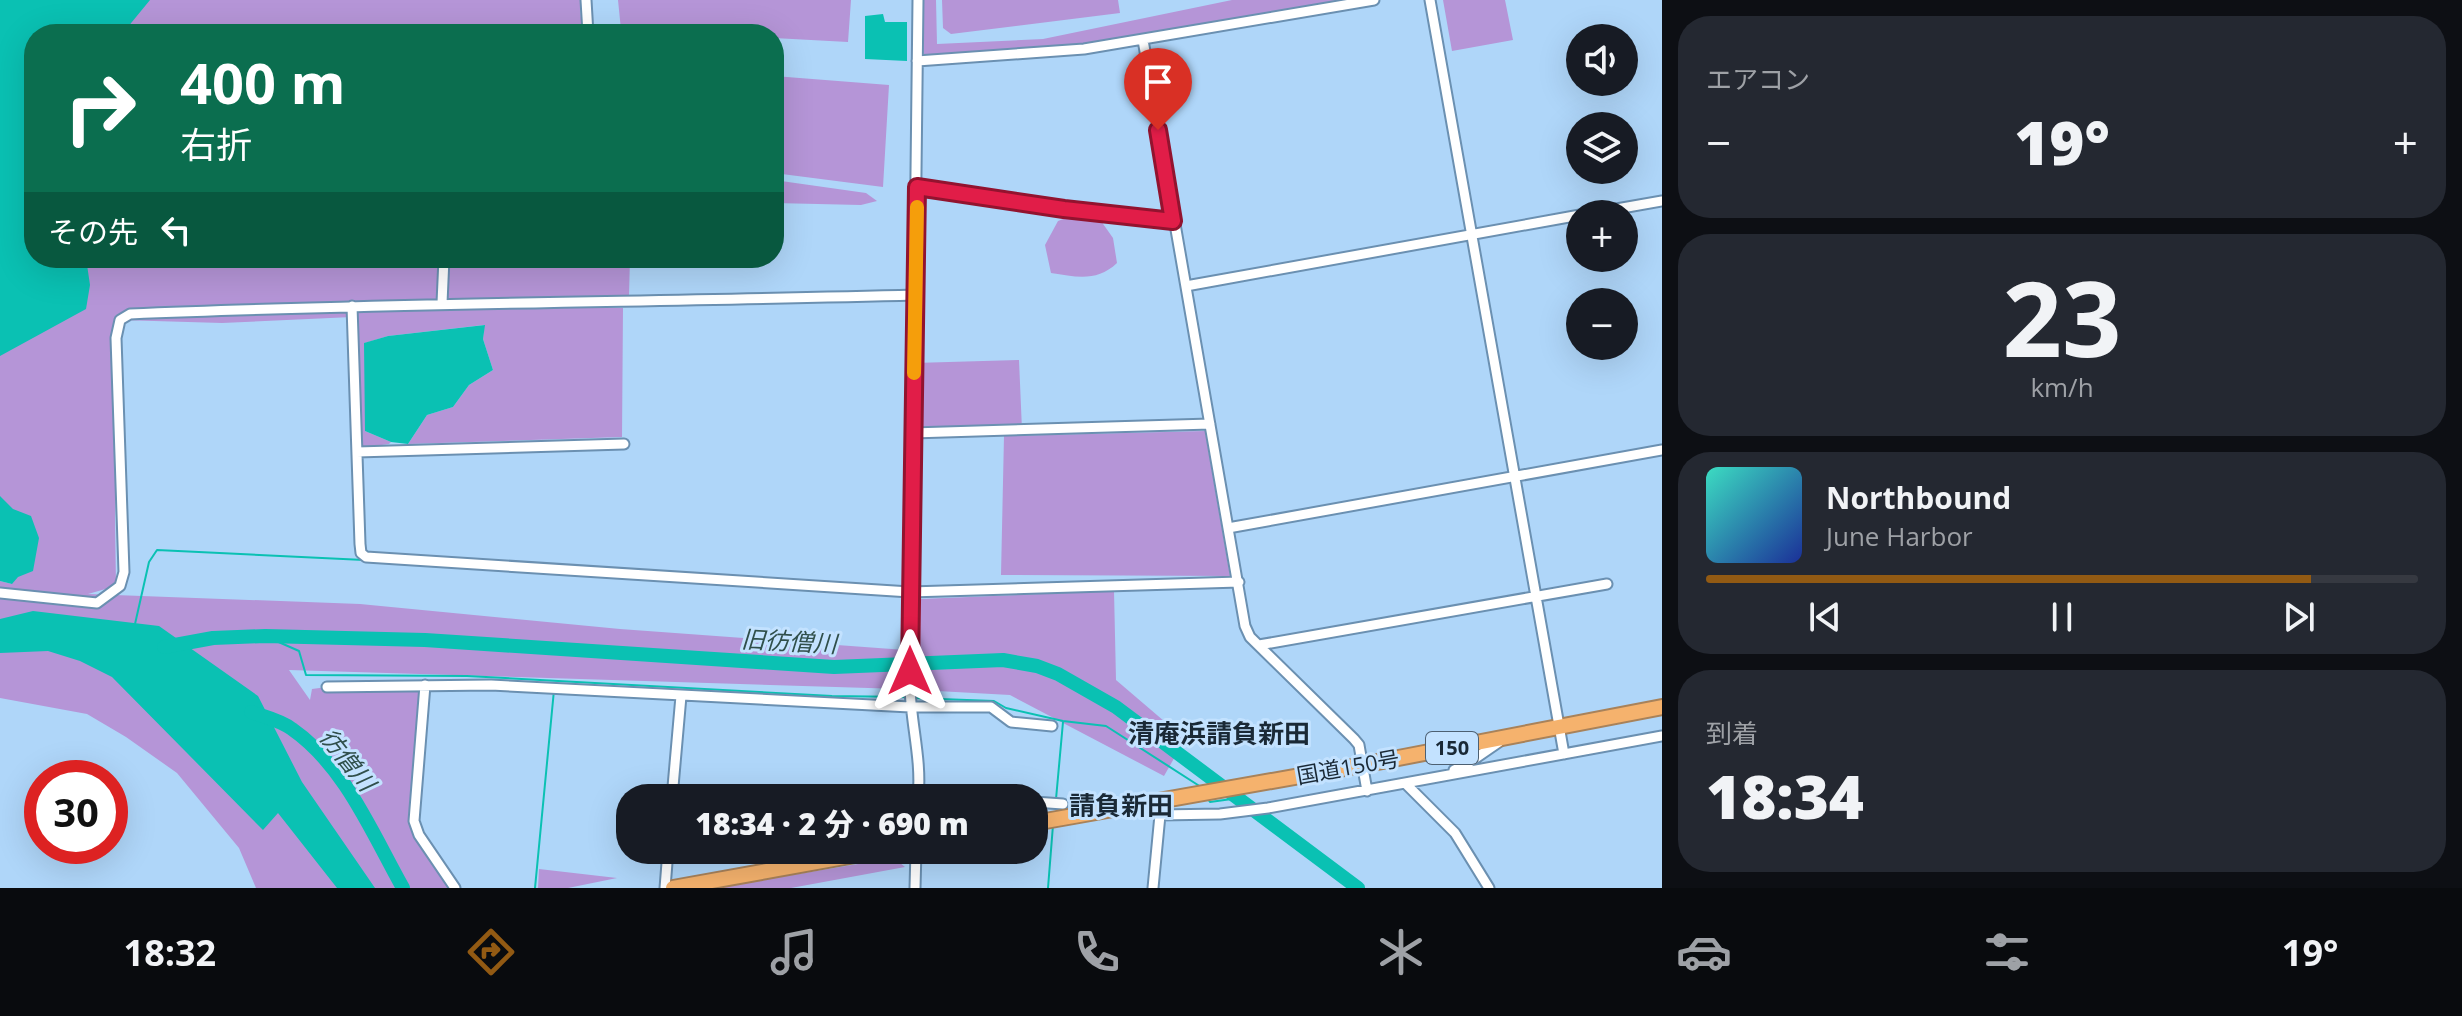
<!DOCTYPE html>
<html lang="ja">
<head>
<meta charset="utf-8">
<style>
	:root { --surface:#171b24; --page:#242831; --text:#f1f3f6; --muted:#9ea1a6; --line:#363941; --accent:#925a13 }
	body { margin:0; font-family:"Open Sans","Noto Sans JP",sans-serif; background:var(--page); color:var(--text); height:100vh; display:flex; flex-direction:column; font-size:30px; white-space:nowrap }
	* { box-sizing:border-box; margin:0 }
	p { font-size:26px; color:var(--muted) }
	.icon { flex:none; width:44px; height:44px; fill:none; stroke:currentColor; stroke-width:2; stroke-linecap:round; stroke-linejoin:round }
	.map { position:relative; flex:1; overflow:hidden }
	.sheet { display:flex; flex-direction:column; gap:16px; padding:16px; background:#0d0f14; width:800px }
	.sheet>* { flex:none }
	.banner { position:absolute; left:24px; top:24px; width:760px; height:244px; border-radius:32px; box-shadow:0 8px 32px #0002; background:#0b6e4f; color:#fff; overflow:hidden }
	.tools { position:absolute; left:1566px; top:24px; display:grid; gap:16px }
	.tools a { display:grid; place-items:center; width:72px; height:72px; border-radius:50%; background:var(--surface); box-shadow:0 8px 32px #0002; font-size:40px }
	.speed { position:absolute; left:24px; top:760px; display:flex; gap:16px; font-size:40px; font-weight:700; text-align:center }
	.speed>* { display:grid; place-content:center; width:104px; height:104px; border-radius:50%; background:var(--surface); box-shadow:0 8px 32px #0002; line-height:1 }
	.speed .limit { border:12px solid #d22; background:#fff; color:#111 }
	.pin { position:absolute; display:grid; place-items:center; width:68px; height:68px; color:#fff; margin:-82px -34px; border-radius:50% 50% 50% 0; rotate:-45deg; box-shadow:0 0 8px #0007 }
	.pin .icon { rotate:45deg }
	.me { position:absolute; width:88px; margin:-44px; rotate:0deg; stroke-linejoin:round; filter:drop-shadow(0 0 6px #0008) }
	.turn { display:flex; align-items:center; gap:28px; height:168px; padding:0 24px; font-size:36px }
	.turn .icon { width:104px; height:104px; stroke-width:2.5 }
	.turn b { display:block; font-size:56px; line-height:68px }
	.then { display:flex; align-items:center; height:76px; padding:0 24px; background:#0003; gap:16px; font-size:30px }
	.big { font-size:60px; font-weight:800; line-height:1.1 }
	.sheet .card { flex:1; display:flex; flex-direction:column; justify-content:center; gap:12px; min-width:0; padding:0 28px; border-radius:32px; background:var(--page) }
	.sheet .dial { align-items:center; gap:0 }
	.dial b { font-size:104px; line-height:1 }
	.song { display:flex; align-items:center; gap:24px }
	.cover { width:96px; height:96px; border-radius:12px; background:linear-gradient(135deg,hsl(170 70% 55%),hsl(230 70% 35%)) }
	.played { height:8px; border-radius:4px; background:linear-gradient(90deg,var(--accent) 85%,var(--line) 85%) }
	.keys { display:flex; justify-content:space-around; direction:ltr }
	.heat { display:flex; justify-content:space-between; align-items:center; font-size:44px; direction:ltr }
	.trip { position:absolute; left:616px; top:784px; width:432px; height:80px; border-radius:32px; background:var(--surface); box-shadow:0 8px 32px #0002; font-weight:800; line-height:80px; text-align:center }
	.dock { display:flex; height:128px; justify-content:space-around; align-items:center; background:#090b0e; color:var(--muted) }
	.dock .icon { width:56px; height:56px }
	.dock .current { color:var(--accent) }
	.dock b { font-size:36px; color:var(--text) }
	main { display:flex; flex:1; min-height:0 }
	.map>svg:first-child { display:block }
	.green { fill:#b595d7 }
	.water { fill:#0ac1b3 }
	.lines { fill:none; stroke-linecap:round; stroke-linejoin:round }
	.stream { stroke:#0ac1b3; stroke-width:2 }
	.river { stroke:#0ac1b3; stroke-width:14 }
	.minor-casing { stroke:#6b90b1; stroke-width:13 }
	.highway-casing { stroke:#a8825a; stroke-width:18 }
	.minor { stroke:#fff; stroke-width:9 }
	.highway { stroke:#f5b26d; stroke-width:14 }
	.route-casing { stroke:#92132f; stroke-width:20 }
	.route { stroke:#e11d48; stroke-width:14 }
	.slow { stroke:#f59e0b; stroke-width:14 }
	.labels { text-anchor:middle; stroke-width:6; stroke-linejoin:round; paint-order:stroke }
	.shield { fill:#c3e2ff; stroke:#4d6072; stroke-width:2 }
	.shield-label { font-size:20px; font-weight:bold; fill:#1a2936 }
	.street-label { font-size:22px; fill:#1a2936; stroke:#c3e2ff }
	.water-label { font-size:24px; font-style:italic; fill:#304f4b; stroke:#c3e2ff }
	.quarter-label { font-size:26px; font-weight:bold; fill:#1a2936; stroke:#c3e2ff }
</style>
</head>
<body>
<main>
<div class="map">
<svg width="1662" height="888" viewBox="0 0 1662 888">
	<rect width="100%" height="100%" fill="#afd6f9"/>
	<path class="green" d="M 0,0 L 583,0 L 580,10 L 583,34 L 34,34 L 34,258 L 630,258 L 629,295 L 425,306 L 623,308 L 622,437 L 408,444 L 427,415 L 453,407 L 469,385 L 493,370 L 483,339 L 484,325 L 388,336 L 365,343 L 365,431 L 391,442 L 389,444 L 360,448 L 352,317 L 222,323 L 120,320 L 115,518 L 116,586 L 88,594 L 360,604 L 620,629 L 919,651 L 920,599 L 1114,591 L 1116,680 L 1185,739 L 1164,776 L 1010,695 L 901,689 L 289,670 L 310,700 L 312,689 L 327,687 L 419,688 L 408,822 L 456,888 L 256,888 L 239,848 L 177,773 L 126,737 L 87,714 L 0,698 L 0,581 L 12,584 L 0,575 Z
		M 618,0 L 851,0 L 848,42 L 774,38 L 774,34 L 692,34 L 621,30 Z
		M 921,0 L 936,0 L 937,44 L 1043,39 L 1232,0 L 1337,0 L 1124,43 L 924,57 Z
		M 942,0 L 1118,0 L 1120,13 L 951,34 L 943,28 Z
		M 1443,0 L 1505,0 L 1513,40 L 1452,51 Z
		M 774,76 L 889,85 L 883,187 L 774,173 Z
		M 774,180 L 866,193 L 877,201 L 861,205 L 774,203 Z
		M 1066,218 L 1101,221 L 1113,238 L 1117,263 C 1097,282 1077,277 1051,273 L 1045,245 L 1058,221 Z
		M 1019,360 L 1022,430 L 913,433 L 914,363 Z
		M 1205,431 L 1230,576 L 1001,575 L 1004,436 Z
		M 894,858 L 905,867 L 791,888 L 715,888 Z
		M 539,869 L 617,878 L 568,888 L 538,888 Z"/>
	<path class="water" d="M 0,0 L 150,0 L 127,28 L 127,34 L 34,34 L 34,258 L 86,258 L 90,285 L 86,309 L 0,356 Z
		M 883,14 L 885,22 L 907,22 L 907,61 L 865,59 L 865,16 Z
		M 485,325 L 483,339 L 493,370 L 469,385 L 453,407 L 427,415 L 408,444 L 391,442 L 365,431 L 364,343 L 388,336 Z
		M 0,496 L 13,509 L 31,516 L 39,538 L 33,571 L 18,577 L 12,584 L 0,581 Z
		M 33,611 L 159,626 L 258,696 L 302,782 L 375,888 L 337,888 L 278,813 L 263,830 L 112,677 L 80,661 L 48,651 L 0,653 L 0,619 Z"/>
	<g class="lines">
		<path class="stream" d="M 914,587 L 988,585
			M 135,624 L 149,562 L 157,550 L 364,560
			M 265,636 L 299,651 L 306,675 L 467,676 L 832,696 L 906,697
			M 913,698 L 994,701 L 1006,708 L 1063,721 L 1106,726 L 1201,787
			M 1056,799 L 1063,722
			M 1208,799 L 1210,802 L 1239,798
			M 535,888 L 554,690
			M 1048,888 L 1053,825"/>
		<path class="river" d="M 164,647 L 213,638 L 265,636 L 425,640 L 834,667 L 1003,660 L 1037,666 L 1058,674 L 1116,707 L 1358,888
			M 251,712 C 265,717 280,720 292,729 C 345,766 372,833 403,888"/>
		<defs>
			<path id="minor" d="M 586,0 L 588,34
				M 918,0 L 910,687 C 911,725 922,760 918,798
				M 1430,0 L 1564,754
				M 1143,40 L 1245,626 L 1250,637 L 1354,739 L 1359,745 L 1367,791
				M 917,61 L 1084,49 L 1374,0
				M 917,187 L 1064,209 L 1173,221
				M 1588,214 L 1662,201
				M 1186,286 L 1580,215
				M 442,303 L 444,258
				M 352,306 L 360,544 L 361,553 L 366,557 L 910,592 L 1239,582
				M 912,433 L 1210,424
				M 357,452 L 624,444
				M 1228,528 L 1662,450
				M 0,593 L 97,603 L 120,586 L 124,572 L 116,338 L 120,320 L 130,314 C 392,303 653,302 915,295
				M 1259,645 L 1607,584
				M 425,685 L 414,821 L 419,835 L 455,888
				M 327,687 L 491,685 L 910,707 L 991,707 L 1011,722 L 1052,726
				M 1454,770 L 1467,764 L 1499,742
				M 1406,784 L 1455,833 L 1489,888
				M 919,792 L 986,798
				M 672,798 L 681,696
				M 1034,802 L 1063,804
				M 665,888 L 668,850
				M 915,888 L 916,850
				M 1153,888 L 1160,815 L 1220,814 L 1268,808 L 1662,736"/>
			<path id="highway" d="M 1034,823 L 1362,765 L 1662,707
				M 673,888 L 883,850"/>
		</defs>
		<use href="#minor" class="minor-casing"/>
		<use href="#highway" class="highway-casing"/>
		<use href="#minor" class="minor"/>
		<use href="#highway" class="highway"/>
	</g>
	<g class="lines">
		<defs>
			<path id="route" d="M 910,671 L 917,187 L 1064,209 L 1173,221 L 1158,130"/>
		</defs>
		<use href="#route" class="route-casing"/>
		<use href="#route" class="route"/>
		<path class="slow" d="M 914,373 L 917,207"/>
	</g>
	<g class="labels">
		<rect class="shield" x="1426" y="732" width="52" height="32" rx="6"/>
		<g class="shield-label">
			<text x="1452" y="755">150</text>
		</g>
		<g class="street-label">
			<text transform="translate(1348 767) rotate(-10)" y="8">国道150号</text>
		</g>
		<g class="water-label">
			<text transform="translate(789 642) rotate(3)" y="8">旧彷僧川</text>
			<text transform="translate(347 760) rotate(51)" y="8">彷僧川</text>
		</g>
		<g class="quarter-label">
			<text x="1219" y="743">清庵浜請負新田</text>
			<text x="1121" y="815">請負新田</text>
		</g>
	</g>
</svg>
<div class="tools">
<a><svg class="icon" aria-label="sound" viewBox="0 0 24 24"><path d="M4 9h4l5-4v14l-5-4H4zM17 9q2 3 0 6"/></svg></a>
<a><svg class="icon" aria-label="layers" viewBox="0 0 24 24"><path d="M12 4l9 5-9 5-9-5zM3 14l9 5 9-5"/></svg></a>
<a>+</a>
<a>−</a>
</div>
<div class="speed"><div class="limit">30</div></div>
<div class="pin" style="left:1158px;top:130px;background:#d93025"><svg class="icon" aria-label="arrive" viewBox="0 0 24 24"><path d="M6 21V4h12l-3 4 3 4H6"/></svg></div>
<svg class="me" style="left:910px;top:671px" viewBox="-20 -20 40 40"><path d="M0-17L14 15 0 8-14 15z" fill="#e11d48" stroke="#fff" stroke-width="4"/></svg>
<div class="trip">18:34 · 2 分 · 690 m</div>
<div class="banner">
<div class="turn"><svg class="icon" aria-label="right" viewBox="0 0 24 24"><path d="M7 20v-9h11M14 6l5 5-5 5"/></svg><div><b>400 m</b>右折</div></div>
<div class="then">その先<svg class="icon" aria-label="left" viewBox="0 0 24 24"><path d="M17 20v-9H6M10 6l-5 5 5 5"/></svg></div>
</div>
</div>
<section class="sheet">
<div class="card"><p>エアコン</p>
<div class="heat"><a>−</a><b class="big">19°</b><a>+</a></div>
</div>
<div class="card dial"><b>23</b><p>km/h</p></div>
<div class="card">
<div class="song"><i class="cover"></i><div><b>Northbound</b><p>June Harbor</p></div></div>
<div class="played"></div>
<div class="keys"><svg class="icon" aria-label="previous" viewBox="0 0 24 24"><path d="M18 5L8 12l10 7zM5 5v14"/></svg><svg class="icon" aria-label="pause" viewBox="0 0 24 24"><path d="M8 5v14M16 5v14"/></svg><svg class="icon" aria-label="next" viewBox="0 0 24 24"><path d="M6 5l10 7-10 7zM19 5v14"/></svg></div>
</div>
<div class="card"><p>到着</p><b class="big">18:34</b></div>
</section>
</main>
<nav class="dock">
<b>18:32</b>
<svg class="icon current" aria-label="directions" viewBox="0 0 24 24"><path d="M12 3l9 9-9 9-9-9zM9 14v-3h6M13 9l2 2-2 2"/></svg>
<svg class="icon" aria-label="music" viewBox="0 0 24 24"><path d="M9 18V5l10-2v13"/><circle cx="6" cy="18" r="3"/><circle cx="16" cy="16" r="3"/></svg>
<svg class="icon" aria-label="phone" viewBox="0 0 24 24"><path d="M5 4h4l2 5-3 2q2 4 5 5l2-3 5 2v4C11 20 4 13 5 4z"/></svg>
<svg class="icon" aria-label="climate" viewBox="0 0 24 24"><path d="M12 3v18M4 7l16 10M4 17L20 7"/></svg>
<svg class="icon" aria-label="car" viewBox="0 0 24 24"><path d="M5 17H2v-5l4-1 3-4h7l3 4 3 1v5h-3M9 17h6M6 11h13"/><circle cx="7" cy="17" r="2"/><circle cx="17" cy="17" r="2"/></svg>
<svg class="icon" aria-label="filters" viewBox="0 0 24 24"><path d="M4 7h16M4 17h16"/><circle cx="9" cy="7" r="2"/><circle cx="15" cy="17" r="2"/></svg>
<b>19°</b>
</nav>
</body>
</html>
